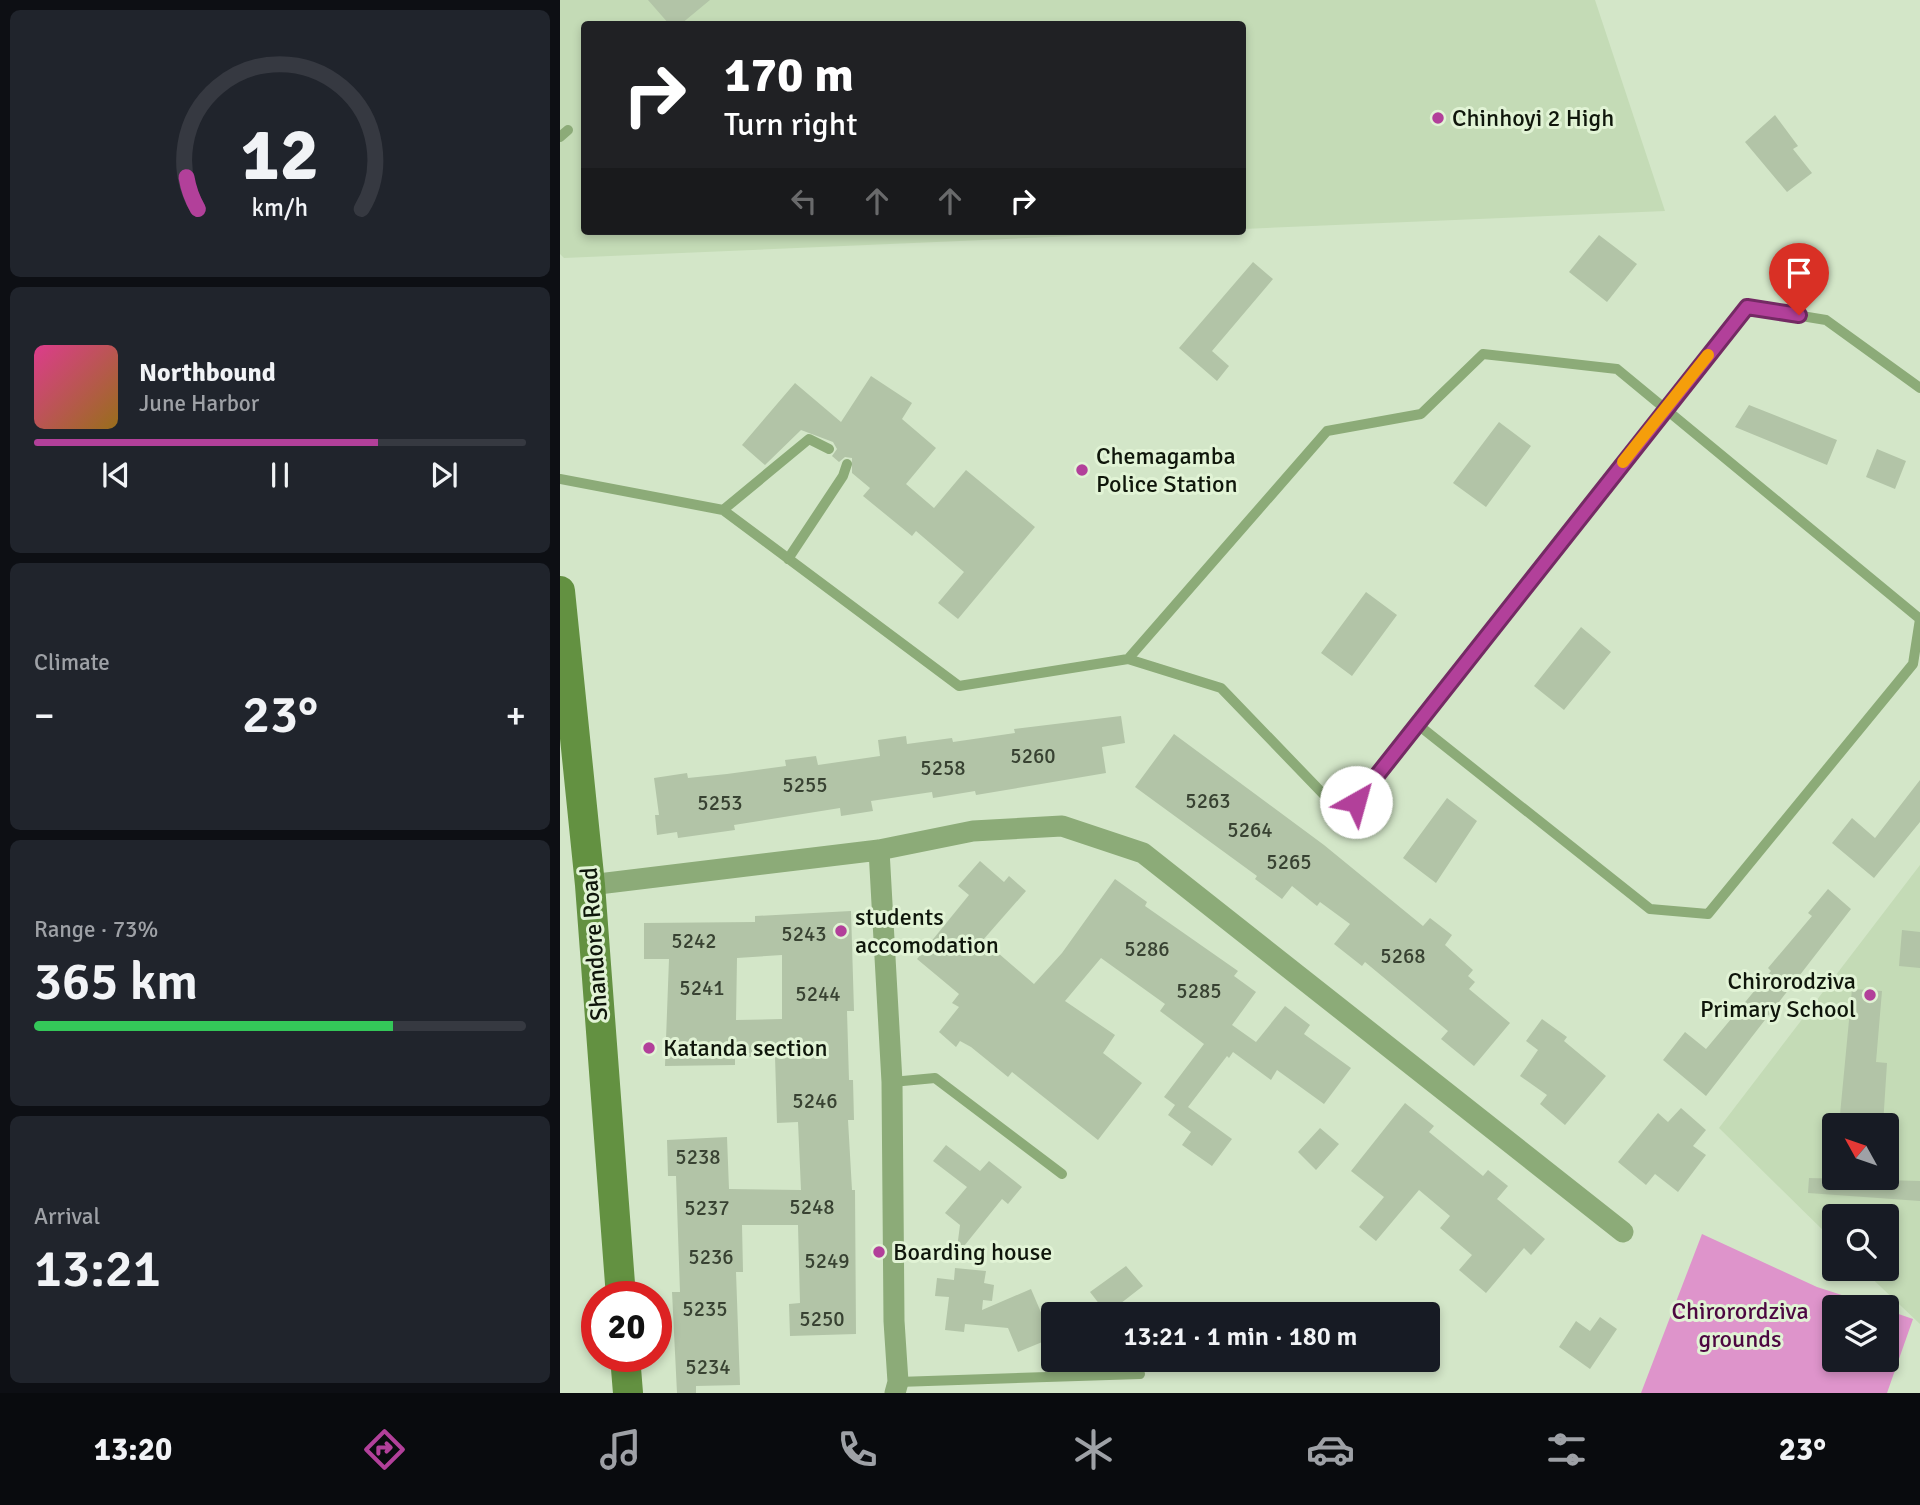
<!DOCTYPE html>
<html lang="en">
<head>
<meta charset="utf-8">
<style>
	:root { --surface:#171b24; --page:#20242c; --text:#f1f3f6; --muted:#9ea1a6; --line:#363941; --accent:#b2409a }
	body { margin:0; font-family:Signika,sans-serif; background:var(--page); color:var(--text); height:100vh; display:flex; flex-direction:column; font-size:26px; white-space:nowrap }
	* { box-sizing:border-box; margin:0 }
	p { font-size:23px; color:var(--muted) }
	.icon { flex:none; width:38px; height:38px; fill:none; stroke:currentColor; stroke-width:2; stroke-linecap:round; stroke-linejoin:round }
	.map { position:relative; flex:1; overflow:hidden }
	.details { display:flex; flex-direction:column; gap:10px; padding:10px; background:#0d0f14; width:560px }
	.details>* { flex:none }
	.hud { position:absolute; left:21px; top:21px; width:665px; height:214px; border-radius:7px; box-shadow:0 4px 10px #0003; background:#202124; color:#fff; overflow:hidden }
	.needle { width:46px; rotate:310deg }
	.buttons { position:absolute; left:1262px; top:1113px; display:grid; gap:14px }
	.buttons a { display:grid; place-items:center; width:77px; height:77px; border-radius:7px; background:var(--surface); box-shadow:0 4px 10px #0003; font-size:35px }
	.speed { position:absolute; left:21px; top:1281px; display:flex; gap:14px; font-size:35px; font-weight:700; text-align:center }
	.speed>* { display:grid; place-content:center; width:91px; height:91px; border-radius:50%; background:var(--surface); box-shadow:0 4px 10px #0003; line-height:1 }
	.speed .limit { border:10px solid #d22; background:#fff; color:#111 }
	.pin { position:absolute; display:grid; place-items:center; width:60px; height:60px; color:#fff; margin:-72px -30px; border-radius:50% 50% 50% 0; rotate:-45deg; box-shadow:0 0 7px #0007 }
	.pin .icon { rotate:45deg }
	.me { position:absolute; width:77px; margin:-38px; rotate:38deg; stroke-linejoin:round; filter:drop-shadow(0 0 5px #0008) }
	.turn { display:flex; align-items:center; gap:24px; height:147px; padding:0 28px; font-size:32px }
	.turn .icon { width:91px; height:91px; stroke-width:2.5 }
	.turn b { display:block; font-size:49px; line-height:60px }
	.lanes { display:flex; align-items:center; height:66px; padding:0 28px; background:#0003; justify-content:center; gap:35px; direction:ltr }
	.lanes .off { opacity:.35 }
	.big { font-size:52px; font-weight:600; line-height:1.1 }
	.details .tile { flex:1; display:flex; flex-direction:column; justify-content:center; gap:10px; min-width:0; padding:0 24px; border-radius:10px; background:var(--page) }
	.details .dial { align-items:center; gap:0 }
	.dial svg { height:182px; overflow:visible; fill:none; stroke:var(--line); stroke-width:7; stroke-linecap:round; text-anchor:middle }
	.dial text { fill:var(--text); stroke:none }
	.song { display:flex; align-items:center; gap:21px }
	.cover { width:84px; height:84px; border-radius:10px; background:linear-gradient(135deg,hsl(330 70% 55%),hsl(40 70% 35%)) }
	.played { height:7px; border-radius:4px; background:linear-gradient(90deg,var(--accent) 70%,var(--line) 70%) }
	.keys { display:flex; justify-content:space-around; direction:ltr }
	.heat { display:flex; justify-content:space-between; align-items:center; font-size:38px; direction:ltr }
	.charge { height:10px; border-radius:5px; background:linear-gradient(90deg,#34c759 73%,var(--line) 0) }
	.trip { position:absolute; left:481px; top:1302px; width:399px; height:70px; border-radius:7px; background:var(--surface); box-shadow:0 4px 10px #0003; font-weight:600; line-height:70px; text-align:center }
	.tab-bar { display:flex; height:112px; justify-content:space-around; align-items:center; background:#090b0e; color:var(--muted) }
	.tab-bar .icon { width:49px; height:49px }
	.tab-bar .current { color:var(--accent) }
	.tab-bar b { font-size:32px; color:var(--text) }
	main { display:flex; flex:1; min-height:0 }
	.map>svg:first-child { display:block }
	.built { fill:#c4dbb6; fill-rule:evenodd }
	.green { fill:#de94cb }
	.building { fill:#b2c4a7; fill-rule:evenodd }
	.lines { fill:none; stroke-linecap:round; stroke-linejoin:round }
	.lane { stroke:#8cab78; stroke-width:10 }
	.street { stroke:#8cab78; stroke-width:21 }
	.secondary { stroke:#639141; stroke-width:30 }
	.route-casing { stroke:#742a64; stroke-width:18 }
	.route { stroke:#b2409a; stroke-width:12 }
	.slow { stroke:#f59e0b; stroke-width:12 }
	.poi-dot { fill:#b2409a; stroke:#e1f3d5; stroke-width:2.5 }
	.labels { text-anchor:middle; stroke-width:6; stroke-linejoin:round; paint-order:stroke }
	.number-label { font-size:21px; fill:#384232 }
	.poi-label { font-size:24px; fill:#0f160b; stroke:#e1f3d5; text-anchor:start }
	.street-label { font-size:24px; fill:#0f160b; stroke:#e1f3d5 }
	.park-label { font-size:24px; fill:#4d0741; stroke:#e1f3d5 }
</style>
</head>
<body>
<main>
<section class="details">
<div class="tile dial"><svg viewBox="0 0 100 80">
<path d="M14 69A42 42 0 1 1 86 69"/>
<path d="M14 69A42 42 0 0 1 9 55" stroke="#b2409a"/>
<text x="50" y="56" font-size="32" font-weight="700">12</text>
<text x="50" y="72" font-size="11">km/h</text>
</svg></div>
<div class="tile">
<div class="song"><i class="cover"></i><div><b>Northbound</b><p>June Harbor</p></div></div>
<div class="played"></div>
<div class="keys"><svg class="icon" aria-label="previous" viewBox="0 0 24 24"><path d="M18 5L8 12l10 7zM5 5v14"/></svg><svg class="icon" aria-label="pause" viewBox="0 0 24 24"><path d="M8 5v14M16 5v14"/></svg><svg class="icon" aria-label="next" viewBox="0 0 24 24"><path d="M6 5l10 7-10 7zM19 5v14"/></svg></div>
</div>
<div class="tile"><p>Climate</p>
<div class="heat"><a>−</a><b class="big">23°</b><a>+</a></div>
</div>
<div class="tile"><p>Range · 73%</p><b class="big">365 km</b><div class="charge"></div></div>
<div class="tile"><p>Arrival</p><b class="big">13:21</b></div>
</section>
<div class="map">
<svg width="1360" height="1393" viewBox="0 0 1360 1393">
	<rect width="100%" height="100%" fill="#d3e6c8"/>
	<path class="built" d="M 0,0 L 1035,0 L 1105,211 L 683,229 L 682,24 L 24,24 L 24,231 L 631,231 L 4,258 L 0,254 Z
		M 1360,865 L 1360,1324 L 1302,1269 L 1326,1269 L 1326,1216 L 1274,1216 L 1274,1241 L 1159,1128 ZM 1274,1125 L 1326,1125 L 1326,1178 L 1274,1178 Z"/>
	<path class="green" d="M 1142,1234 L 1257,1287 L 1319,1307 L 1274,1307 L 1274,1360 L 1326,1360 L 1327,1310 L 1353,1319 L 1327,1393 L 1081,1393 Z"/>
	<path class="building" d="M 88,0 L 150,0 L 121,24 L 109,24 Z
		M 1215,115 L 1238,146 L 1233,149 L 1252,173 L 1227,192 L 1185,142 Z
		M 1039,235 L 1077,264 L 1047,302 L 1009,272 Z
		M 693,262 L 713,279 L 652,351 L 669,366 L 657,381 L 619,348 Z
		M 311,376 L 352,403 L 342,419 L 376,448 L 346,484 L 374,508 L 406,470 L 475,527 L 398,619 L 378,603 L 404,572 L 356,531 L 352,536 L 303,496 L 310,488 L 292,473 L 292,458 L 285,457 L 279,462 L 272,456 L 277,449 L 273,442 L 241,430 L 205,465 L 182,445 L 235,383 L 281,422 Z
		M 1189,405 L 1277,440 L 1267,465 L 1175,427 Z
		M 939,422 L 971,446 L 926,507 L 893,483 Z
		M 1317,449 L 1346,461 L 1335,489 L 1306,477 Z
		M 806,592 L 837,615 L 792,676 L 761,653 Z
		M 1021,627 L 1051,652 L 1004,710 L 974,686 Z
		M 561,716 L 565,743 L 542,747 L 546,773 L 416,795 L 415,791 L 373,798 L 372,792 L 311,801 L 313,811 L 281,816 L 280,808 L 174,825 L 175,830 L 118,838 L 117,832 L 97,835 L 95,815 L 99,815 L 94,778 L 127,773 L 128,778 L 167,774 L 226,766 L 225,760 L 256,756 L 258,765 L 320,756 L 318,740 L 346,736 L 347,744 L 392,738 L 393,742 L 455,733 L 454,729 Z
		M 614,734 L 764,845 L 863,926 L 870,918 L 892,935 L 885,945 L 913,970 L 908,976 L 915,982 L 909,989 L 950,1023 L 914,1066 L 881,1039 L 888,1031 L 805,962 L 802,966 L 774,944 L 790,924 L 760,902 L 757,906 L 732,886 L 722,899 L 695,879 L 697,876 L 575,787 Z
		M 1360,780 L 1360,822 L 1314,878 L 1272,843 L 1292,818 L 1315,838 Z
		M 887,798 L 917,821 L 876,883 L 843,858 Z
		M 420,861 L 444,882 L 449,876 L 466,891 L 423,940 L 474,984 L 502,953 L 555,879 L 587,902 L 585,906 L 678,971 L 674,976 L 696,992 L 672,1025 L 696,1042 L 725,1006 L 750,1025 L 744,1034 L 791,1068 L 764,1104 L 717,1070 L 711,1080 L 673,1052 L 669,1058 L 667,1056 L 628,1107 L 672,1139 L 652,1166 L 622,1145 L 631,1132 L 608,1115 L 615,1105 L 604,1097 L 644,1044 L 600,1011 L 605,1004 L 541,958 L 505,1001 L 555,1035 L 543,1053 L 582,1083 L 538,1140 L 452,1072 L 448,1077 L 411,1047 L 400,1041 L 396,1047 L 379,1032 L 399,1007 L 392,1003 L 399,994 L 357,959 L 409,895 L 398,886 Z
		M 1268,889 L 1291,909 L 1146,1096 L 1103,1060 L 1125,1032 L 1146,1049 L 1211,971 L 1208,968 L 1252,916 L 1248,913 Z
		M 291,911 L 294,1011 L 287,1011 L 289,1080 L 293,1080 L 294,1120 L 288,1120 L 292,1190 L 295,1190 L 296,1334 L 230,1336 L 229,1304 L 240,1303 L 238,1225 L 182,1225 L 183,1272 L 176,1272 L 180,1385 L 136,1386 L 136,1393 L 117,1393 L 112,1292 L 120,1292 L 116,1176 L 108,1176 L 107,1140 L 167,1137 L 169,1189 L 241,1190 L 238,1122 L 217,1123 L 215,1056 L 175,1057 L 175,1065 L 105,1066 L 109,959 L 84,959 L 84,923 L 195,922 L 195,916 ZM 222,955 L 222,1019 L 176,1020 L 177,958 Z
		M 1342,930 L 1360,932 L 1360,968 L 1339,966 Z
		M 1292,989 L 1322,991 L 1316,1062 L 1327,1063 L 1323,1125 L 1279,1125 Z
		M 982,1019 L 1007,1037 L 1004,1041 L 1046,1076 L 1005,1125 L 980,1104 L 987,1095 L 960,1076 L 978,1050 L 966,1041 Z
		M 845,1103 L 874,1126 L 869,1132 L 923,1176 L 928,1170 L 948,1186 L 937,1199 L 985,1239 L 971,1255 L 964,1248 L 926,1293 L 899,1270 L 912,1255 L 880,1228 L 890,1216 L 859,1190 L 816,1241 L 799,1227 L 824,1197 L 791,1171 Z
		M 1121,1108 L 1146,1130 L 1133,1146 L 1146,1155 L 1118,1192 L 1095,1174 L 1086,1185 L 1058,1162 L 1098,1113 L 1108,1122 Z
		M 760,1128 L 779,1144 L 756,1170 L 738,1152 Z
		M 386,1145 L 420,1171 L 429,1161 L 462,1187 L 448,1204 L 442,1199 L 396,1256 L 400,1225 L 385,1213 L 407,1187 L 373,1161 Z
		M 1249,1178 L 1360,1181 L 1360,1201 L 1248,1193 Z
		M 566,1266 L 583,1286 L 547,1314 L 530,1292 Z
		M 395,1268 L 426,1271 L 424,1283 L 434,1285 L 432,1301 L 423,1300 L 422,1310 L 471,1289 L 492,1338 L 458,1352 L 448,1328 L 405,1324 L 404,1332 L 385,1330 L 389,1297 L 375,1296 L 377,1278 L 394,1280 Z
		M 1040,1317 L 1057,1329 L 1030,1369 L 999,1347 L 1016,1321 L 1030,1331 Z"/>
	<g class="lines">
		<path class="lane" d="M 0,137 L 8,130
			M 0,479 L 163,510 L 399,686 L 568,659 L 767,431 L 861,414 L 923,354 L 1057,369 L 1360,619 L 1353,664 L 1148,914 L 1090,909 L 857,724
			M 163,510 L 249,439 L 269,449
			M 228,559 L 283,476 L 287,464
			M 568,659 L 661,688 L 769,800 L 796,801 L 1187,307 L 1266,320 L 1360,388
			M 332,1082 L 375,1078 L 502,1174
			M 338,1382 L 580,1374"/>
		<path class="street" d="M 319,850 L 332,1082 L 334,1321 L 338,1382 L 335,1393
			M 30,885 L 319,850 L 413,831 L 502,826 L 583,853 L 1063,1232"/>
		<path class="secondary" d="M 0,591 L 30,885 L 61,1297
			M 65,1356 L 68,1393"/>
	</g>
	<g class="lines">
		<defs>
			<path id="route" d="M 796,802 L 1187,307 L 1239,315"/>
		</defs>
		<use href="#route" class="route-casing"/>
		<use href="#route" class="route"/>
		<path class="slow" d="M 1063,462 L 1148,355"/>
	</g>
	<g class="poi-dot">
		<circle cx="878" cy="118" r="7"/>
		<circle cx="522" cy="470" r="7"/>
		<circle cx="281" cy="931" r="7"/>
		<circle cx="1310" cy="995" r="7"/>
		<circle cx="89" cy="1048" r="7"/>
		<circle cx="319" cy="1252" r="7"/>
	</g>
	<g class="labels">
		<g class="number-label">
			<text x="473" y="763">5260</text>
			<text x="383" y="775">5258</text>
			<text x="245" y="792">5255</text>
			<text x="648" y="808">5263</text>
			<text x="160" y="810">5253</text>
			<text x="690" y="837">5264</text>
			<text x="729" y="869">5265</text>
			<text x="244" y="941">5243</text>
			<text x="134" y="948">5242</text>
			<text x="587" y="956">5286</text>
			<text x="843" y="963">5268</text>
			<text x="142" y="995">5241</text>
			<text x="639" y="998">5285</text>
			<text x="258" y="1001">5244</text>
			<text x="255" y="1108">5246</text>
			<text x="138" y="1164">5238</text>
			<text x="252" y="1214">5248</text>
			<text x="147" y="1215">5237</text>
			<text x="151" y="1264">5236</text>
			<text x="267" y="1268">5249</text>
			<text x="145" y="1316">5235</text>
			<text x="262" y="1326">5250</text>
			<text x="148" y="1374">5234</text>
		</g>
		<g class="poi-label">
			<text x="892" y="126">Chinhoyi 2 High</text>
			<text x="536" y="464">Chemagamba<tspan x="536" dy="28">Police Station</tspan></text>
			<text x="295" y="925">students<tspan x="295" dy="28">accomodation</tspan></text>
			<text x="1296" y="989" text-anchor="end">Chirorodziva<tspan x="1296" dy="28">Primary School</tspan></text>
			<text x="103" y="1056">Katanda section</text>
			<text x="333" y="1260">Boarding house</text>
		</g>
		<g class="street-label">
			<text transform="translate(34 944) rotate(-94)" y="8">Shandore Road</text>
		</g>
		<g class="park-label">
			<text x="1180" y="1319">Chirorordziva<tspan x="1180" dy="28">grounds</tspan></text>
		</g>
	</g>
</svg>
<div class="buttons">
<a><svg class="needle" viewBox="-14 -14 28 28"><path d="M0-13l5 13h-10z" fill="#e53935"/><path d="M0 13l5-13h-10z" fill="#9ea1a6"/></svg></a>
<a><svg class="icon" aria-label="search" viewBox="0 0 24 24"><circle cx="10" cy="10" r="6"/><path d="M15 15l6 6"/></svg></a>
<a><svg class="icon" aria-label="layers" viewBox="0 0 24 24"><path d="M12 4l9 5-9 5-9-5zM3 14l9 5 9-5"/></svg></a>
</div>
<div class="speed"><div class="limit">20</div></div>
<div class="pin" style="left:1239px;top:315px;background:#d93025"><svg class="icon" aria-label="arrive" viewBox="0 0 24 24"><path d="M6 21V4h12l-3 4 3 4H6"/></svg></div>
<svg class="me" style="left:796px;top:802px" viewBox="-20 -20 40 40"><circle r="19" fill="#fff"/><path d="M0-13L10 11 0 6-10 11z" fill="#b2409a"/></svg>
<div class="trip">13:21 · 1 min · 180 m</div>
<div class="hud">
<div class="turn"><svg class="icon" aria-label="right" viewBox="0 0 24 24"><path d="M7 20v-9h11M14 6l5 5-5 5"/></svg><div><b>170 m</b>Turn right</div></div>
<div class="lanes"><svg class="icon off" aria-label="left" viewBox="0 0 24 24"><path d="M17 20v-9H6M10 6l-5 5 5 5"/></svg><svg class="icon off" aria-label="ahead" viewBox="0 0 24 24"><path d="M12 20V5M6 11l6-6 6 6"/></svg><svg class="icon off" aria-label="ahead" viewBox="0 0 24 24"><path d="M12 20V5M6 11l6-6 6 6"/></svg><svg class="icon" aria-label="right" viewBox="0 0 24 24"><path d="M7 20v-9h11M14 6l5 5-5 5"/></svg></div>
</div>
</div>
</main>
<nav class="tab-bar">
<b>13:20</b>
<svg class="icon current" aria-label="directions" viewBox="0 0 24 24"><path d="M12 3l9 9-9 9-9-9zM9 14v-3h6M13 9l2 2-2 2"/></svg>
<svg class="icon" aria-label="music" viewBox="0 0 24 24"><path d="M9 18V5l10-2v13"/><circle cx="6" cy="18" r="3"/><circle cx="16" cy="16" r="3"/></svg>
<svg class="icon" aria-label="phone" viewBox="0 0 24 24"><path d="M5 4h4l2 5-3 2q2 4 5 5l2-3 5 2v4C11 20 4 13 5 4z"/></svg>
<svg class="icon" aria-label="climate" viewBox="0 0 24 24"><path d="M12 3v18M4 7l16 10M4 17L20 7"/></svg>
<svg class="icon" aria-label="car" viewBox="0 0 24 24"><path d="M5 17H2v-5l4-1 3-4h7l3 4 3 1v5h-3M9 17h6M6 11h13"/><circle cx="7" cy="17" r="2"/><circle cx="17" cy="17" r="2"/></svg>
<svg class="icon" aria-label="filters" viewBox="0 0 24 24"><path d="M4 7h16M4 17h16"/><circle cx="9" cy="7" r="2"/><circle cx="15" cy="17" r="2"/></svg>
<b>23°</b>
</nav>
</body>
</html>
